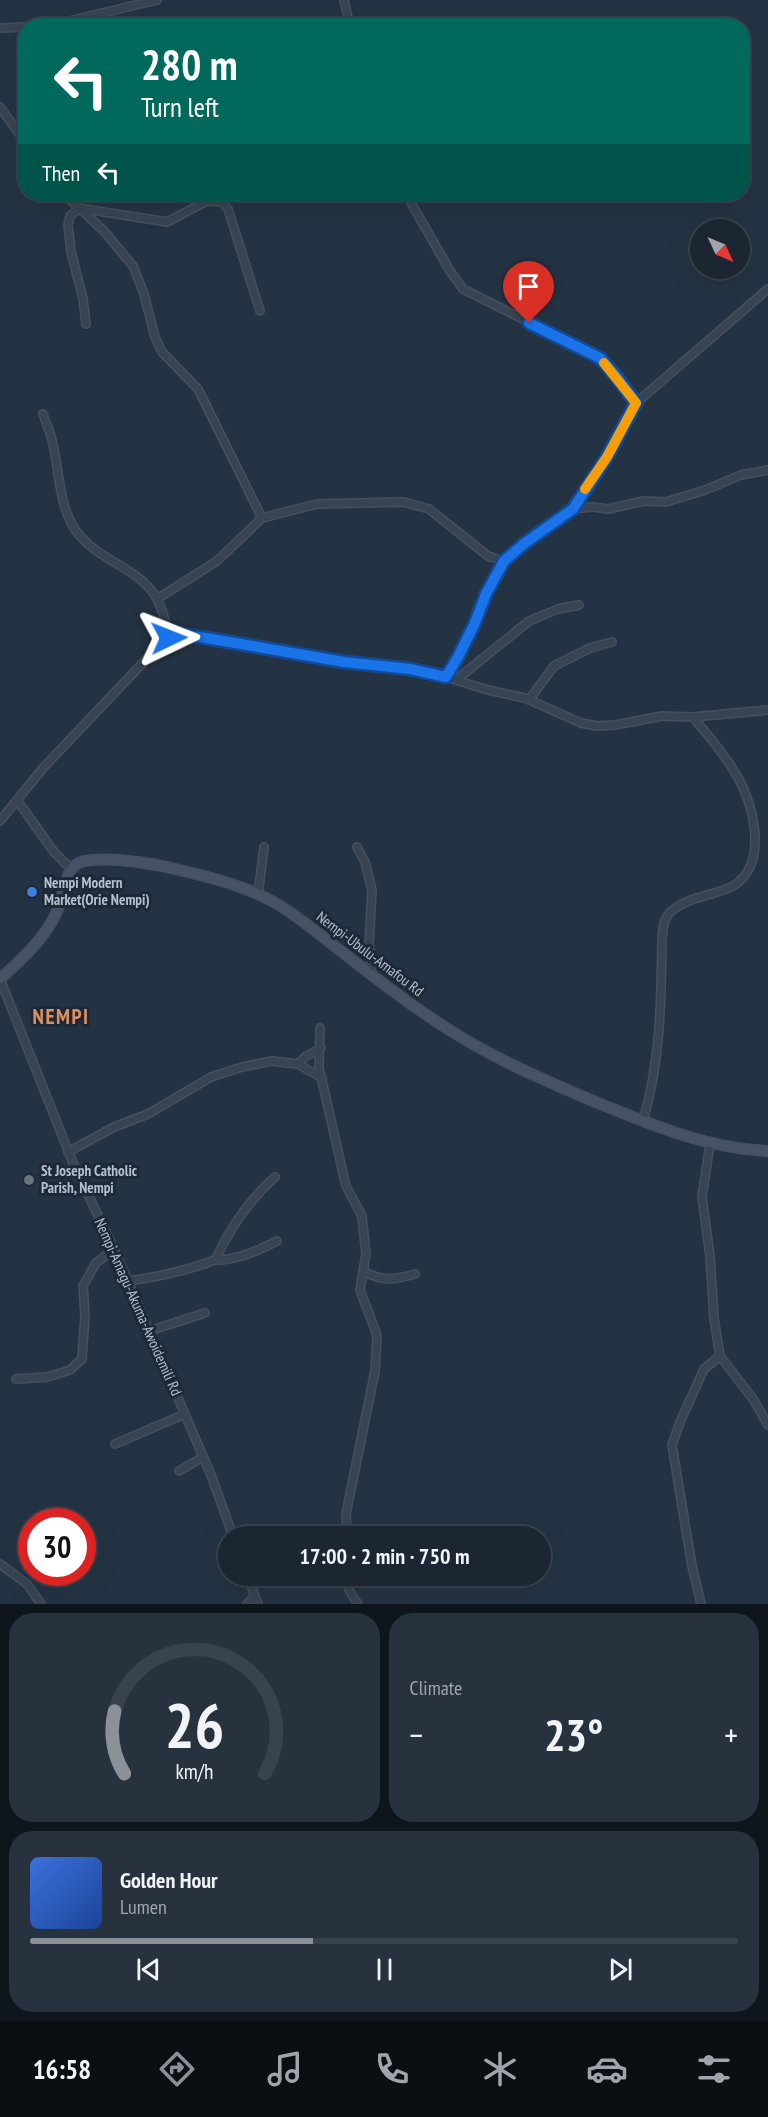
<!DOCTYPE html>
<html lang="en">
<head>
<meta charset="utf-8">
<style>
	:root { --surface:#1b2632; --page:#28323e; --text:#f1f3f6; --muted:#a0a5ac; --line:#39434d; --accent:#8c9099 }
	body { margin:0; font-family:"PT Sans Narrow",sans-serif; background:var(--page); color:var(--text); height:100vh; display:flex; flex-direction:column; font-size:22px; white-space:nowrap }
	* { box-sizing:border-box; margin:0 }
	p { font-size:20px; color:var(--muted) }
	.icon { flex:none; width:33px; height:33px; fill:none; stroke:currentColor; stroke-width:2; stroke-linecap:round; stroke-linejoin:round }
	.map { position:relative; height:1604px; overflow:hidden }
	.sheet { display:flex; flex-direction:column; gap:9px; padding:9px; background:#0f151c; flex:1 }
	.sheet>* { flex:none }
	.hud { position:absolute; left:18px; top:18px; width:732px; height:183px; border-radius:24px; box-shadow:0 6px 24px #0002,0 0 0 2px var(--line); background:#00695c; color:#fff; overflow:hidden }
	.needle { width:39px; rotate:134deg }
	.tools { position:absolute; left:690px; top:219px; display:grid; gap:12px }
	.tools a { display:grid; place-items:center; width:60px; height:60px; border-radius:50%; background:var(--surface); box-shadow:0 6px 24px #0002,0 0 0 2px var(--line); font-size:30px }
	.speed { position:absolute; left:18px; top:1508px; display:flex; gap:12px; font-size:30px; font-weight:700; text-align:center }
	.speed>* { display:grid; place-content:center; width:78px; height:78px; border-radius:50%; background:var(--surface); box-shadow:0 6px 24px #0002,0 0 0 2px var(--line); line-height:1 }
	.speed .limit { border:9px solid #d22; background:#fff; color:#111 }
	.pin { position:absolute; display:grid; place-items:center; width:51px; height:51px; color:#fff; margin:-62px -26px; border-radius:50% 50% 50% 0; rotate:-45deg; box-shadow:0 0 6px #0007 }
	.pin .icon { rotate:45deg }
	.me { position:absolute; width:66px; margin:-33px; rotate:88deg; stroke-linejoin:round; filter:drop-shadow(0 0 4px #0008) }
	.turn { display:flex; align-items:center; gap:21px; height:126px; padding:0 24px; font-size:27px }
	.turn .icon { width:78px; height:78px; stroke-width:2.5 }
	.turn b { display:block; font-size:42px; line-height:51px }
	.then { display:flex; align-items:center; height:57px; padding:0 24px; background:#0003; gap:12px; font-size:22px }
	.big { font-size:45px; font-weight:800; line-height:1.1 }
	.sheet .card { flex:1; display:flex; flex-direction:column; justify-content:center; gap:9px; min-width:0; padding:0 21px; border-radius:24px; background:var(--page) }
	.sheet .dial { align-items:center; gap:0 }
	.dial svg { height:156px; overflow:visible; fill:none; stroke:var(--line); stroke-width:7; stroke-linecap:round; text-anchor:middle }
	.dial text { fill:var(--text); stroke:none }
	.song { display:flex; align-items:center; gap:18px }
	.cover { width:72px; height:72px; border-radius:9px; background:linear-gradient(135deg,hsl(220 70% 55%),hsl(220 70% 35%)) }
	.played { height:6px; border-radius:3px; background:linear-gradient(90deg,var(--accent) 40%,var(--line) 40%) }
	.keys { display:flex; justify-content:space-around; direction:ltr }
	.heat { display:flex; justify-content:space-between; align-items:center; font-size:33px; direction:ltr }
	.sheet .tiles { flex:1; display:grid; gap:9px; grid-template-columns:1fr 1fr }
	.card:last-child { grid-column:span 2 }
	.trip { position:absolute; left:218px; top:1526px; width:333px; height:60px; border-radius:30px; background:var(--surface); box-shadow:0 6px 24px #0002,0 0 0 2px var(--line); font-weight:800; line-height:60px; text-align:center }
	.tabs { display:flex; height:96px; justify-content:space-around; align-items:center; background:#0b0f14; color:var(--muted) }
	.tabs .icon { width:42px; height:42px }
	.tabs .active { color:var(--accent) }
	.tabs b { font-size:27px; color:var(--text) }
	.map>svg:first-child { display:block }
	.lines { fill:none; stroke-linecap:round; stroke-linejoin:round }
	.street-casing { stroke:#45505f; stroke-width:10 }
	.secondary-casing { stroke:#45505f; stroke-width:12 }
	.street { stroke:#384452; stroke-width:7 }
	.secondary { stroke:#465366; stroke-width:9 }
	.route-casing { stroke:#114b97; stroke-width:15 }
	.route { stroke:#1a73e8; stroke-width:10 }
	.slow { stroke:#f59e0b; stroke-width:10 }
	.shop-dot { fill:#3f7fe0; stroke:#1d2938; stroke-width:2 }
	.worship-dot { fill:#6b7280; stroke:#1d2938; stroke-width:2 }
	.labels { text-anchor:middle; stroke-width:6; stroke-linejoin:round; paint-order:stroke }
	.poi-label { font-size:15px; font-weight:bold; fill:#b5bfcc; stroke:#1d2938; text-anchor:start }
	.street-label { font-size:15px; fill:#b5bfcc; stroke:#1d2938 }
	.district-label { font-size:21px; font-weight:bold; letter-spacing:1.5px; fill:#de8f5e; stroke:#1d2938 }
</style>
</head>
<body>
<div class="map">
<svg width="768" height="1604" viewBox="0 0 768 1604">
	<rect width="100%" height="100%" fill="#243343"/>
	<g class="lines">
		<defs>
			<path id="street" d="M 344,0 L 350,26
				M 48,26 L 157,0
				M 0,28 L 26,27
				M 0,107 L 26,143
				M 64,194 L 104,231 L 133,266 L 144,294 L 155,337 L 162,352 L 198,389 L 262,518
				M 406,194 L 450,271 L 463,289 L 600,358 L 616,376 L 636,403
				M 86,324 L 83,299 L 71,252 L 68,225 L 70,216 L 79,208 L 167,222 L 207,201 L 222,202 L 228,209 L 260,311
				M 43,414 C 46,423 50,432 52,440 C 60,471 58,512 81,537 C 102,561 136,568 154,594 C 163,606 165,623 169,637
				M 572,509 L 593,507 L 608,509 L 644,501 L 666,502 L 705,490 L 741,475 L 768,470
				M 157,599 L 217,561 L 262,518 L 317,504 L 404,502 L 429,509 L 488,556 L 504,561
				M 446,677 L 458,657 L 474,625 L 486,594 L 504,561 L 525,543 L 572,509 L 607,457 L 636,403 L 768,289
				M 456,680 L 529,621 L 558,609 L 579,605
				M 529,700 L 554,666 L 590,648 L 612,642
				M 17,800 L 54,852 L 71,869
				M 0,821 L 43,768 L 157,648 L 169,637 L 179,634 L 344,662 L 409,669 L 446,677 L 488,690 L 525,698 L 581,723 L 597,726 L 615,725 L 662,716 L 693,717 L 768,710
				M 357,847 L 365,862 L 372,890 L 369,944 L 372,975
				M 258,895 L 264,847
				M 0,979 L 73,1163 L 114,1249 L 211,1475 L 233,1536
				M 320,1028 L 319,1068 L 346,1186 L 362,1216 L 366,1254 L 360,1290 L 377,1335 L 375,1371 L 346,1514 L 347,1536
				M 298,1064 L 305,1057 L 321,1048
				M 643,1121 C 661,1059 661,1002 662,938 C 663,933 663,926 665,920 C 674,898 715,896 733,886 C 768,865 755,807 737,776 C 725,754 708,736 693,717
				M 710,1144 L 702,1197 L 710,1256 L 714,1318 L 720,1356 L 753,1399 L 768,1425
				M 68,1152 L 114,1127 L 148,1114 L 211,1077 L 242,1067 L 272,1061 L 298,1064 L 322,1078
				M 215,1260 C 238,1260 257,1251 277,1241
				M 363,1271 C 384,1282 393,1280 415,1274
				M 128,1281 C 158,1277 186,1271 215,1260 C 230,1228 249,1200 275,1177
				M 149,1331 L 205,1313
				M 16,1379 L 47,1377 L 70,1370 L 82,1359 L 85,1314 L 83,1286 L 96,1263 L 114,1249
				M 115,1444 L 185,1414
				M 179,1471 L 203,1457
				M 0,1564 L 27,1584 L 41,1604
				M 247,1575 L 258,1604
				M 344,1575 L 350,1592 L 358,1604
				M 247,1604 L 255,1596
				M 701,1604 L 692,1566 L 672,1445 L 680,1422 L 704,1369 L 720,1356"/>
			<path id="secondary" d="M 0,979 C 21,960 47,937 58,909 C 64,896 64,867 81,862 C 100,856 142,862 162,866 C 197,874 234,882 266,898 C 292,911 315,931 337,948 C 374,977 411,1006 451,1031 C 497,1060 548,1082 598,1103 C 653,1125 708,1149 768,1151"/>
		</defs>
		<use href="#street" class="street-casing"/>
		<use href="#secondary" class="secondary-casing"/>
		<use href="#street" class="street"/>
		<use href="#secondary" class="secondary"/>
	</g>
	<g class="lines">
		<defs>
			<path id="route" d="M 169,638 L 179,634 L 206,638 L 344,662 L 410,669 L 446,677 L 458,657 L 474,625 L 486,594 L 504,561 L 525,543 L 573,509 L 607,457 L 636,403 L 616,376 L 600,358 L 529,323"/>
		</defs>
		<use href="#route" class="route-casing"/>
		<use href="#route" class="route"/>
		<path class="slow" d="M 585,489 L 607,457 L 636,403 L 604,363"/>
	</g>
	<circle class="shop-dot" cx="32" cy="892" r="6"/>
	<circle class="worship-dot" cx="29" cy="1180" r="6"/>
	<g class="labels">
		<g class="poi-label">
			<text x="44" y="888">Nempi Modern<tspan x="44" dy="17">Market(Orie Nempi)</tspan></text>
			<text x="41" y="1176">St Joseph Catholic<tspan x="41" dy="17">Parish, Nempi</tspan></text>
		</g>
		<g class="street-label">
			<text transform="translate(370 954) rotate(37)" y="5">Nempi-Ubulu-Amafou Rd</text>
			<text transform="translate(138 1307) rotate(66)" y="5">Nempi-Amagu-Akuma-Awoidemili Rd</text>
		</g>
		<g class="district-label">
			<text x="61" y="1024">NEMPI</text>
		</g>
	</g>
</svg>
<div class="tools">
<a><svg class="needle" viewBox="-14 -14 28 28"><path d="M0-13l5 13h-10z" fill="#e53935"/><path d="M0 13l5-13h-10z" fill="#a0a5ac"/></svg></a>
</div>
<div class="speed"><div class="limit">30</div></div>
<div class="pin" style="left:529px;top:323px;background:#d93025"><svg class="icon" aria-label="arrive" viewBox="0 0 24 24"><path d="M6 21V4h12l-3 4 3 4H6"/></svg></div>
<svg class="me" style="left:169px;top:638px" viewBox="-20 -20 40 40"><path d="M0-17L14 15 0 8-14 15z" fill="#1a73e8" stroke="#fff" stroke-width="4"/></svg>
<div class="trip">17:00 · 2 min · 750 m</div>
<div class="hud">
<div class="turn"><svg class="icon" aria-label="left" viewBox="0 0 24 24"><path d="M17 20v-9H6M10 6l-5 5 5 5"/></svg><div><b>280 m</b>Turn left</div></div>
<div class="then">Then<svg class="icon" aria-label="left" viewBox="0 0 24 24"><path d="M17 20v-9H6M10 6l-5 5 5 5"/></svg></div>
</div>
</div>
<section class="sheet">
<div class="tiles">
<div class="card dial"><svg viewBox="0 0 100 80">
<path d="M14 69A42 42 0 1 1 86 69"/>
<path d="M14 69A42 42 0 0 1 9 37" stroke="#8c9099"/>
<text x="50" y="56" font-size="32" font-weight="700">26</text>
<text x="50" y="72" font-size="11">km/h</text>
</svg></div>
<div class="card"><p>Climate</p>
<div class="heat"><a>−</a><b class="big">23°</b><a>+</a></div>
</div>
<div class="card">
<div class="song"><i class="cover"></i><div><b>Golden Hour</b><p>Lumen</p></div></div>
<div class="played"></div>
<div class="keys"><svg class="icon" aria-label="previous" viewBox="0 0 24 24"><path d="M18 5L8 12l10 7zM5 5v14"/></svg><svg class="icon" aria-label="pause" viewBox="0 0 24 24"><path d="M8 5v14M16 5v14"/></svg><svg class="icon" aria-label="next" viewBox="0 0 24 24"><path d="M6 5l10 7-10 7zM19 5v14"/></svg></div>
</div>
</div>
</section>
<nav class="tabs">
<b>16:58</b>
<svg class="icon active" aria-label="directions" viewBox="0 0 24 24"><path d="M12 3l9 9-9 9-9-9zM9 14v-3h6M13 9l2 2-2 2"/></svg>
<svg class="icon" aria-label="music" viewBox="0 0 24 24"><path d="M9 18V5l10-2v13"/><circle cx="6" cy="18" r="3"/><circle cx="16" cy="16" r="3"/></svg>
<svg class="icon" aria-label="phone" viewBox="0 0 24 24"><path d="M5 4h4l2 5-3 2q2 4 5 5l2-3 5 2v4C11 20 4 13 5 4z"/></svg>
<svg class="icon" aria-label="climate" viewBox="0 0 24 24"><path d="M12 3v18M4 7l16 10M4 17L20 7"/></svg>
<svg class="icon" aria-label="car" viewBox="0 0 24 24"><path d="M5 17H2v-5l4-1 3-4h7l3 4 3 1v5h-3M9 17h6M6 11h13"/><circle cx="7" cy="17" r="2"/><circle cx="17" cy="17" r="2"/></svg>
<svg class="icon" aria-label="filters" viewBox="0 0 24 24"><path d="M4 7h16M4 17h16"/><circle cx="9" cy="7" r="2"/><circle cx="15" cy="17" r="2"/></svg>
</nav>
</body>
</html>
